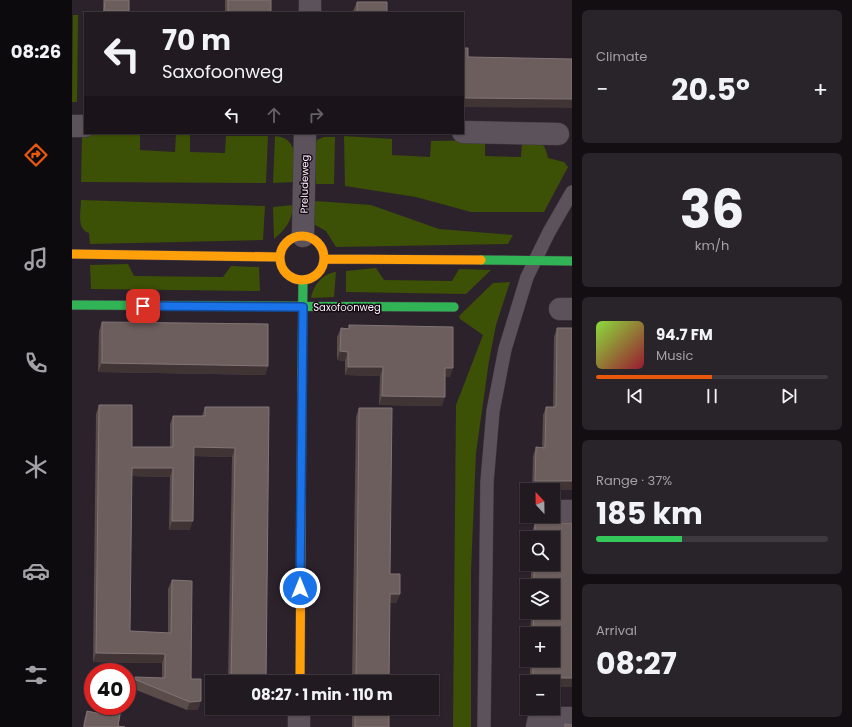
<!DOCTYPE html>
<html lang="en">
<head>
<meta charset="utf-8">
<style>
	:root { --surface:#211a21; --page:#29232a; --text:#f1f3f6; --muted:#a2a1a5; --line:#3e383f; --accent:#ea580c }
	body { margin:0; font-family:Poppins,sans-serif; background:var(--page); color:var(--text); height:100vh; display:flex; flex-direction:column; font-size:15px; white-space:nowrap }
	* { box-sizing:border-box; margin:0 }
	p { font-size:13px; color:var(--muted) }
	.icon { flex:none; width:22px; height:22px; fill:none; stroke:currentColor; stroke-width:2; stroke-linecap:round; stroke-linejoin:round }
	.map { position:relative; flex:1; overflow:hidden }
	.drawer { display:flex; flex-direction:column; gap:10px; padding:10px; background:#120e12; width:280px }
	.drawer>* { flex:none }
	.banner { position:absolute; left:12px; top:12px; width:380px; height:122px; border-radius:0px; box-shadow:0 1px 3px #0004,0 0 0 1px var(--line); background:#211a21; color:var(--text); overflow:hidden }
	.needle { width:26px; rotate:338deg }
	.fabs { position:absolute; left:448px; top:483px; display:grid; gap:8px }
	.fabs a { display:grid; place-items:center; width:40px; height:40px; border-radius:0px; background:var(--surface); box-shadow:0 1px 3px #0004,0 0 0 1px var(--line); font-size:20px }
	.speed { position:absolute; left:12px; top:663px; display:flex; gap:8px; font-size:20px; font-weight:700; text-align:center }
	.speed>* { display:grid; place-content:center; width:52px; height:52px; border-radius:50%; background:var(--surface); box-shadow:0 1px 3px #0004,0 0 0 1px var(--line); line-height:1 }
	.speed .limit { border:6px solid #d22; background:#fff; color:#111 }
	.pin { position:absolute; display:grid; place-items:center; width:34px; height:34px; color:#fff; margin:-17px; border-radius:8px; box-shadow:0 2px 6px #0006 }
	.me { position:absolute; width:44px; margin:-22px; rotate:0deg; stroke-linejoin:round; filter:drop-shadow(0 0 3px #0008) }
	.turn { display:flex; align-items:center; gap:14px; height:84px; padding:0 12px; font-size:18px }
	.turn .icon { width:52px; height:52px; stroke-width:2.5 }
	.turn b { display:block; font-size:28px; line-height:34px }
	.lanes { display:flex; align-items:center; height:38px; padding:0 12px; background:#0003; justify-content:center; gap:20px; direction:ltr }
	.lanes .off { opacity:.35 }
	.big { font-size:30px; font-weight:700; line-height:1.1 }
	.drawer .widget { flex:1; display:flex; flex-direction:column; justify-content:center; gap:6px; min-width:0; padding:0 14px; border-radius:6px; background:var(--page) }
	.drawer .dial { align-items:center; gap:0 }
	.dial b { font-size:52px; line-height:1 }
	.song { display:flex; align-items:center; gap:12px }
	.cover { width:48px; height:48px; border-radius:6px; background:linear-gradient(135deg,hsl(90 70% 55%),hsl(350 70% 35%)) }
	.played { height:4px; border-radius:2px; background:linear-gradient(90deg,var(--accent) 50%,var(--line) 50%) }
	.keys { display:flex; justify-content:space-around; direction:ltr }
	.heat { display:flex; justify-content:space-between; align-items:center; font-size:22px; direction:ltr }
	.charge { height:6px; border-radius:3px; background:linear-gradient(90deg,#34c759 37%,var(--line) 0) }
	.trip { position:absolute; left:133px; top:675px; width:234px; height:40px; border-radius:0px; background:var(--surface); box-shadow:0 1px 3px #0004,0 0 0 1px var(--line); font-weight:700; line-height:40px; text-align:center }
	main { display:flex; flex:1; min-height:0 }
	.menu { display:flex; flex-direction:column; width:72px; justify-content:space-around; align-items:center; background:#0d0a0d; color:var(--muted) }
	.menu .icon { width:28px; height:28px }
	.menu .active { color:var(--accent) }
	.menu b { font-size:18px; color:var(--text) }
	.map>svg:first-child { display:block }
	.green { fill:#3c5006 }
	.lines { fill:none; stroke-linecap:round; stroke-linejoin:round }
	.lane-casing { stroke:#463d46; stroke-width:14 }
	.street-casing { stroke:#463d46; stroke-width:23 }
	.fast-casing { stroke:#463d46; stroke-width:10 }
	.slow-casing { stroke:#463d46; stroke-width:10 }
	.lane { stroke:#5c525b; stroke-width:13 }
	.street { stroke:#5c525b; stroke-width:22 }
	.fast { stroke:#30b455; stroke-width:9 }
	.slow { stroke:#ff9f0a; stroke-width:9 }
	.wall { fill:#5a4c49 }
	.shaded-wall { fill:#403435 }
	.building { fill:#6c5e5c; stroke:#827475 }
	.route-casing { stroke:#114b97; stroke-width:10 }
	.route { stroke:#1a73e8; stroke-width:7 }
	.labels { text-anchor:middle; stroke-width:3; stroke-linejoin:round; paint-order:stroke }
	.street-label { font-size:10px; fill:#fdeffc; stroke:#140b13 }
</style>
</head>
<body>
<main>
<nav class="menu">
<b>08:26</b>
<svg class="icon active" aria-label="directions" viewBox="0 0 24 24"><path d="M12 3l9 9-9 9-9-9zM9 14v-3h6M13 9l2 2-2 2"/></svg>
<svg class="icon" aria-label="music" viewBox="0 0 24 24"><path d="M9 18V5l10-2v13"/><circle cx="6" cy="18" r="3"/><circle cx="16" cy="16" r="3"/></svg>
<svg class="icon" aria-label="phone" viewBox="0 0 24 24"><path d="M5 4h4l2 5-3 2q2 4 5 5l2-3 5 2v4C11 20 4 13 5 4z"/></svg>
<svg class="icon" aria-label="climate" viewBox="0 0 24 24"><path d="M12 3v18M4 7l16 10M4 17L20 7"/></svg>
<svg class="icon" aria-label="car" viewBox="0 0 24 24"><path d="M5 17H2v-5l4-1 3-4h7l3 4 3 1v5h-3M9 17h6M6 11h13"/><circle cx="7" cy="17" r="2"/><circle cx="17" cy="17" r="2"/></svg>
<svg class="icon" aria-label="filters" viewBox="0 0 24 24"><path d="M4 7h16M4 17h16"/><circle cx="9" cy="7" r="2"/><circle cx="15" cy="17" r="2"/></svg>
</nav>
<div class="map">
<svg width="500" height="727" viewBox="0 0 500 727">
	<rect width="100%" height="100%" fill="#2c222c"/>
	<path class="green" d="M 1,15 L 6,15 L 5,102 L 0,102 Z
		M 14,133 L 68,133 L 68,150 L 103,152 L 104,135 L 118,135 L 118,152 L 153,153 L 154,136 L 196,136 L 194,183 L 9,182 L 10,135 Z
		M 203,136 C 228,138 223,164 224,182 L 201,183 Z
		M 272,136 L 320,139 L 320,155 L 358,157 L 359,141 L 413,140 L 413,156 L 449,157 L 450,141 C 467,141 472,139 476,158 L 492,162 L 496,167 L 472,212 L 399,212 L 344,197 L 273,186 Z
		M 252,137 L 263,137 L 262,184 L 244,184 L 243,145 L 245,140 Z
		M 9,200 L 193,206 L 191,240 L 18,244 L 17,233 C 4,229 9,212 9,200 Z
		M 243,201 L 299,205 L 367,229 L 441,235 L 436,244 L 264,247 L 254,231 L 243,225 Z
		M 221,205 C 220,221 214,229 202,239 L 201,207 Z
		M 56,264 L 62,276 L 151,277 L 159,266 L 187,267 L 188,291 L 19,289 L 18,265 Z
		M 304,268 L 312,280 L 380,281 L 387,269 L 419,270 L 394,294 L 274,292 L 274,271 Z
		M 264,272 L 262,297 L 239,298 C 241,286 251,273 264,272 Z
		M 438,282 L 424,325 L 417,361 L 404,453 L 399,571 L 399,727 L 381,727 L 384,405 L 411,335 L 388,319 L 387,316 L 421,283 Z"/>
	<g class="lines">
		<defs>
			<path id="lane" d="M 412,727 L 415,482 L 421,411 L 433,349 L 455,277 L 477,232 L 500,192"/>
			<path id="street" d="M 238,13 L 238,0
				M 0,126 L 13,126
				M 391,132 L 486,134
				M 231,236 L 233,133
				M 488,309 L 500,309
				M 481,511 L 500,511
				M 227,727 L 227,708
				M 465,727 L 467,718 L 500,718"/>
			<path id="fast" d="M 409,260 L 500,261
				M 0,305 L 382,307
				M 230,370 L 231,280"/>
			<path id="slow" d="M208 258a22 22 0 1 1 44 0a22 22 0 1 1-44 0Z
				M 0,254 L 208,257
				M 253,259 L 409,260
				M 228,682 L 230,370"/>
		</defs>
		<use href="#lane" class="lane-casing"/>
		<use href="#street" class="street-casing"/>
		<use href="#fast" class="fast-casing"/>
		<use href="#slow" class="slow-casing"/>
		<use href="#lane" class="lane"/>
		<use href="#street" class="street"/>
		<use href="#fast" class="fast"/>
		<use href="#slow" class="slow"/>
	</g>
	<path class="wall" d="M 31,0 L 57,0 L 57,11 L 56,13 L 31,13 Z
		M 153,0 L 199,0 L 199,13 L 153,13 Z
		M 285,2 L 315,13 L 281,13 L 281,11 Z
		M 30,322 L 196,366 L 193,375 L 26,372 L 27,331 Z
		M 277,325 L 378,377 L 373,377 L 370,406 L 307,405 L 308,376 L 273,375 L 273,361 L 265,360 L 265,337 L 269,328 L 276,329 Z
		M 485,328 L 500,490 L 460,490 L 461,456 L 464,447 L 470,448 L 471,415 L 474,407 L 481,407 L 482,337 Z
		M 27,405 L 60,447 L 98,447 L 98,424 L 101,416 L 130,416 L 133,407 L 197,407 L 194,682 L 156,682 L 160,457 L 122,456 L 118,530 L 97,530 L 98,477 L 60,476 L 58,631 L 96,633 L 96,589 L 100,580 L 126,710 L 115,710 L 59,688 L 63,677 L 90,678 L 90,663 L 21,662 L 24,414 Z
		M 287,408 L 318,574 L 328,594 L 324,603 L 318,603 L 317,682 L 280,682 L 284,417 Z
		M 463,523 L 500,523 L 500,687 L 481,687 L 481,682 L 458,682 L 458,660 L 481,660 L 481,634 L 458,634 L 459,618 L 451,618 L 451,598 L 455,589 L 455,612 L 481,612 L 481,586 L 459,586 L 459,564 L 481,564 L 481,538 L 460,538 L 460,532 Z
		M 31,706 L 46,726 L 53,727 L 11,727 L 12,720 L 15,711 L 28,713 Z
		M 280,708 L 317,708 L 317,727 L 280,727 Z"/>
	<path class="shaded-wall" d="M 32,11 L 57,11 L 56,13 L 32,13 Z
		M 391,98 L 500,99 L 500,108 L 391,107 Z
		M 268,351 L 276,352 L 273,361 L 265,360 Z
		M 30,363 L 196,366 L 193,375 L 26,372 Z
		M 276,367 L 311,367 L 308,376 L 273,375 Z
		M 373,368 L 381,368 L 378,377 L 369,377 Z
		M 310,396 L 373,397 L 370,406 L 307,405 Z
		M 122,447 L 163,448 L 160,457 L 119,456 Z
		M 60,468 L 101,468 L 98,477 L 57,476 Z
		M 463,481 L 500,481 L 500,490 L 460,490 Z
		M 100,521 L 121,521 L 118,530 L 97,530 Z
		M 318,594 L 328,594 L 324,603 L 315,603 Z
		M 454,609 L 455,609 L 455,612 L 461,612 L 459,618 L 451,618 Z
		M 24,653 L 93,654 L 90,663 L 21,662 Z
		M 461,678 L 500,678 L 500,687 L 481,687 L 481,682 L 459,682 Z
		M 129,701 L 126,710 L 115,710 L 118,702 Z"/>
	<path class="building" d="M 33,0 L 57,0 L 57,11 L 32,11 Z
		M 156,0 L 199,0 L 199,13 L 156,13 Z
		M 285,2 L 315,2 L 315,13 L 285,13 Z
		M 391,48 L 396,48 L 396,57 L 500,59 L 500,99 L 391,98 Z
		M 30,322 L 196,324 L 196,366 L 30,363 Z
		M 277,325 L 381,327 L 381,368 L 373,368 L 373,397 L 310,396 L 311,367 L 276,367 L 276,352 L 268,351 L 269,328 L 277,329 Z
		M 485,328 L 500,328 L 500,481 L 463,481 L 464,447 L 473,448 L 474,407 L 484,407 Z
		M 27,405 L 60,405 L 60,447 L 101,447 L 101,416 L 133,416 L 133,407 L 197,407 L 194,682 L 159,682 L 163,448 L 122,447 L 121,521 L 100,521 L 101,468 L 60,468 L 58,631 L 99,633 L 100,580 L 120,581 L 119,679 L 129,679 L 129,701 L 118,702 L 62,679 L 63,677 L 93,678 L 93,654 L 24,653 Z
		M 287,408 L 320,408 L 318,574 L 328,574 L 328,594 L 318,594 L 317,682 L 284,682 Z
		M 463,523 L 500,523 L 500,678 L 461,678 L 461,660 L 481,660 L 481,634 L 461,634 L 462,612 L 481,612 L 481,586 L 462,586 L 462,564 L 481,564 L 481,538 L 463,538 Z
		M 455,589 L 455,609 L 454,609 Z
		M 31,706 L 49,709 L 46,726 L 53,727 L 12,727 L 15,711 L 29,714 Z
		M 283,708 L 317,708 L 317,727 L 283,727 Z
		M 493,724 L 500,725 L 500,727 L 493,727 Z"/>
	<g class="lines">
		<defs>
			<path id="route" d="M 71,306 L 231,307 L 228,588"/>
		</defs>
		<use href="#route" class="route-casing"/>
		<use href="#route" class="route"/>
	</g>
	<g class="labels">
		<g class="street-label">
			<text transform="translate(232 184) rotate(-89)" y="4">Preludeweg</text>
			<text x="275" y="311">Saxofoonweg</text>
		</g>
	</g>
</svg>
<div class="fabs">
<a><svg class="needle" viewBox="-14 -14 28 28"><path d="M0-13l5 13h-10z" fill="#e53935"/><path d="M0 13l5-13h-10z" fill="#a2a1a5"/></svg></a>
<a><svg class="icon" aria-label="search" viewBox="0 0 24 24"><circle cx="10" cy="10" r="6"/><path d="M15 15l6 6"/></svg></a>
<a><svg class="icon" aria-label="layers" viewBox="0 0 24 24"><path d="M12 4l9 5-9 5-9-5zM3 14l9 5 9-5"/></svg></a>
<a>+</a>
<a>−</a>
</div>
<div class="speed"><div class="limit">40</div></div>
<div class="pin" style="left:71px;top:306px;background:#d93025"><svg class="icon" aria-label="arrive" viewBox="0 0 24 24"><path d="M6 21V4h12l-3 4 3 4H6"/></svg></div>
<svg class="me" style="left:228px;top:588px" viewBox="-20 -20 40 40"><circle r="17" fill="#1a73e8" stroke="#fff" stroke-width="3"/><path d="M0-11L8 9 0 5-8 9z" fill="#fff"/></svg>
<div class="trip">08:27 · 1 min · 110 m</div>
<div class="banner">
<div class="turn"><svg class="icon" aria-label="left" viewBox="0 0 24 24"><path d="M17 20v-9H6M10 6l-5 5 5 5"/></svg><div><b>70 m</b>Saxofoonweg</div></div>
<div class="lanes"><svg class="icon" aria-label="left" viewBox="0 0 24 24"><path d="M17 20v-9H6M10 6l-5 5 5 5"/></svg><svg class="icon off" aria-label="ahead" viewBox="0 0 24 24"><path d="M12 20V5M6 11l6-6 6 6"/></svg><svg class="icon off" aria-label="right" viewBox="0 0 24 24"><path d="M7 20v-9h11M14 6l5 5-5 5"/></svg></div>
</div>
</div>
<section class="drawer">
<div class="widget"><p>Climate</p>
<div class="heat"><a>−</a><b class="big">20.5°</b><a>+</a></div>
</div>
<div class="widget dial"><b>36</b><p>km/h</p></div>
<div class="widget">
<div class="song"><i class="cover"></i><div><b>94.7 FM</b><p>Music</p></div></div>
<div class="played"></div>
<div class="keys"><svg class="icon" aria-label="previous" viewBox="0 0 24 24"><path d="M18 5L8 12l10 7zM5 5v14"/></svg><svg class="icon" aria-label="pause" viewBox="0 0 24 24"><path d="M8 5v14M16 5v14"/></svg><svg class="icon" aria-label="next" viewBox="0 0 24 24"><path d="M6 5l10 7-10 7zM19 5v14"/></svg></div>
</div>
<div class="widget"><p>Range · 37%</p><b class="big">185 km</b><div class="charge"></div></div>
<div class="widget"><p>Arrival</p><b class="big">08:27</b></div>
</section>
</main>
</body>
</html>
